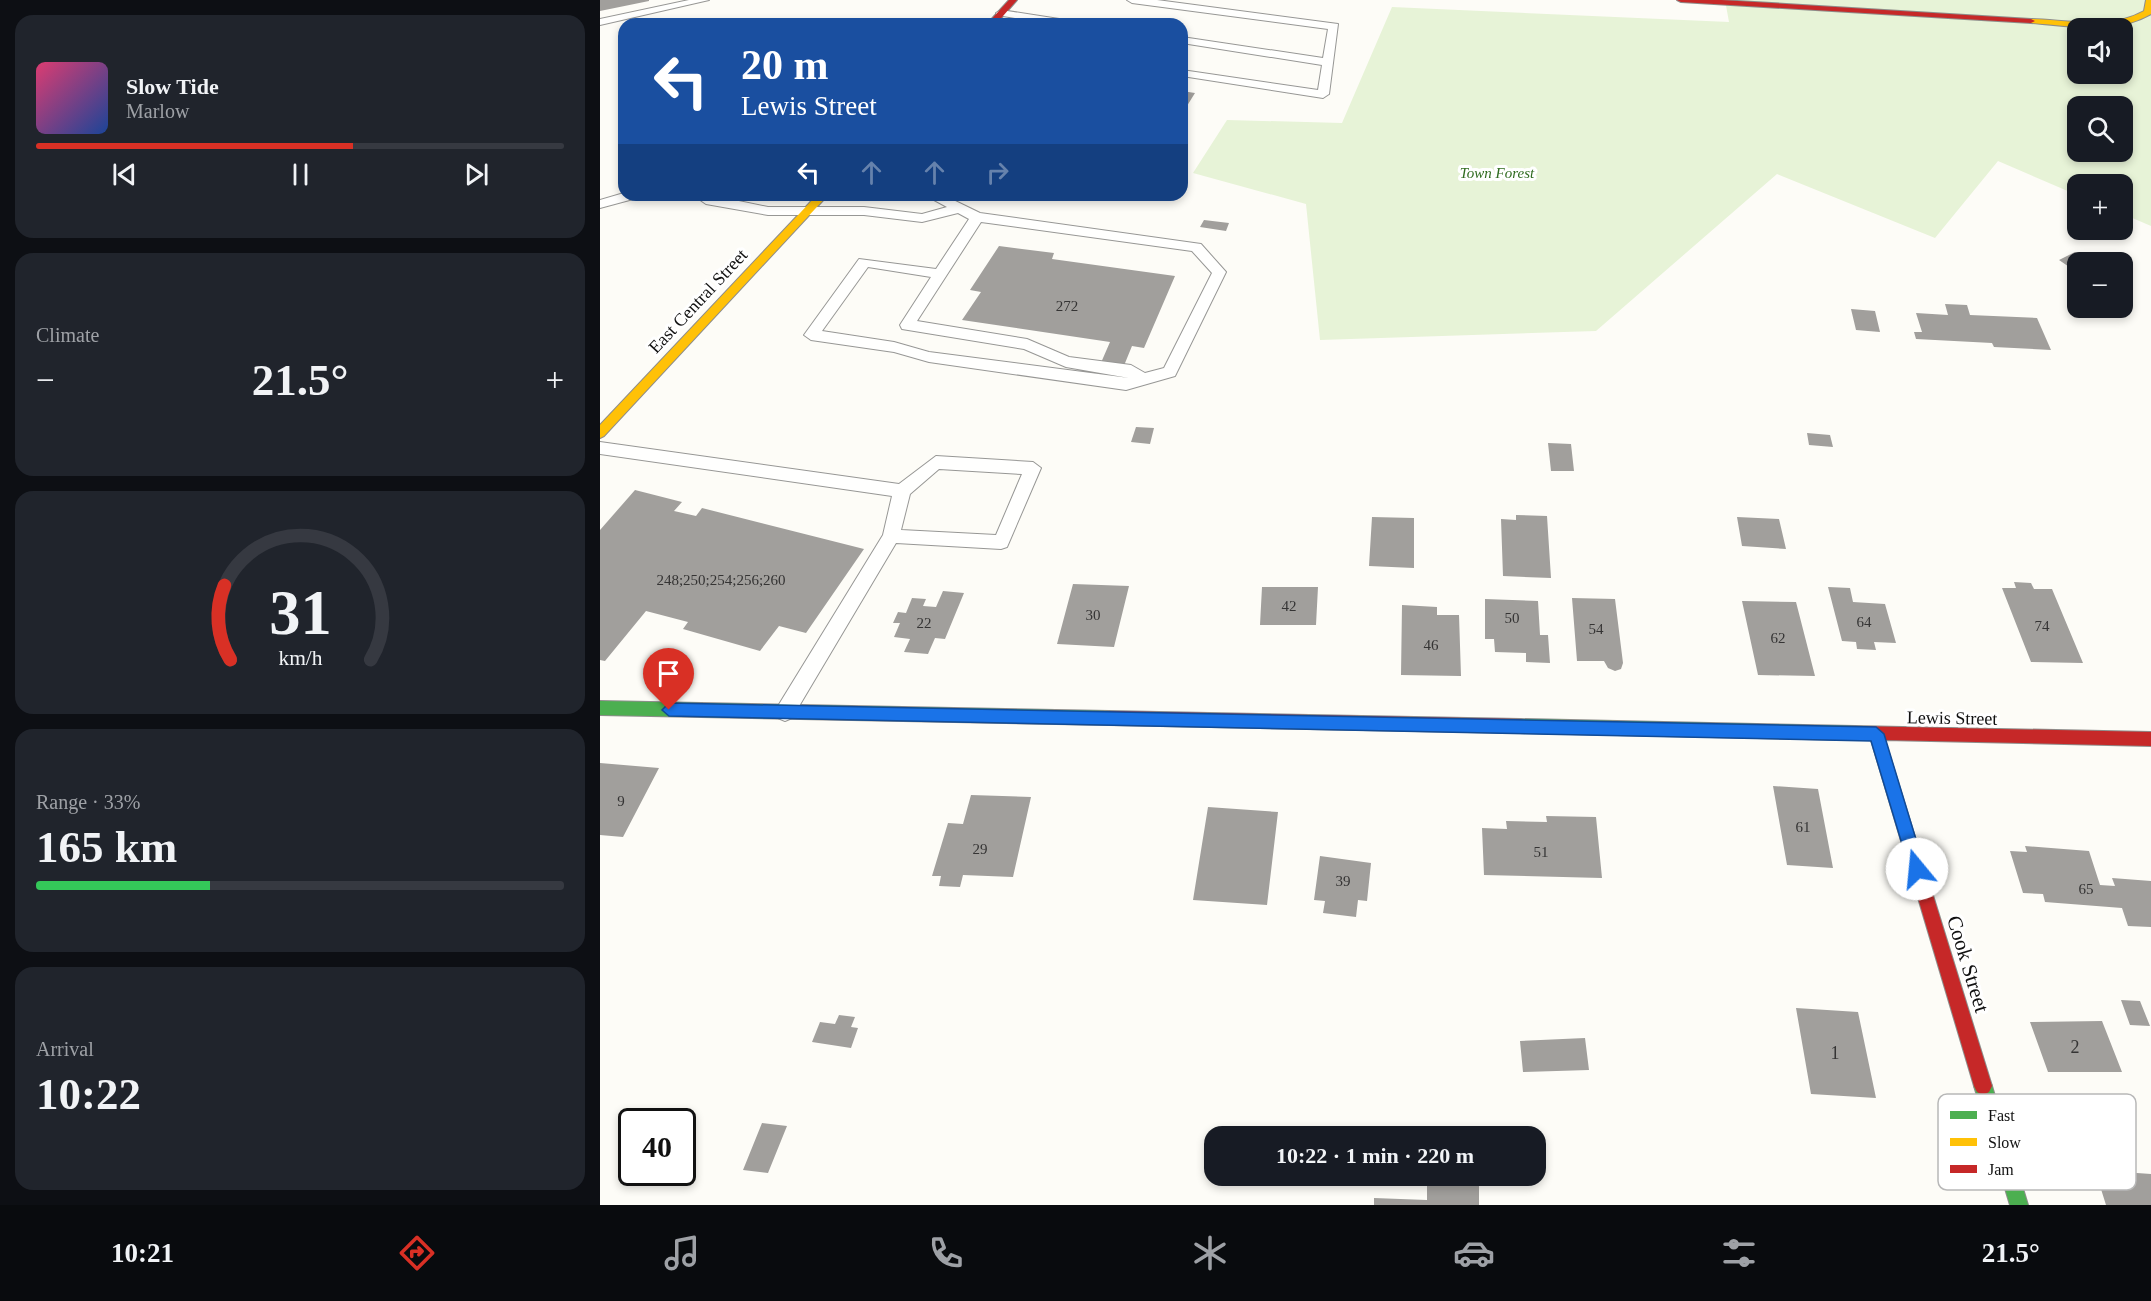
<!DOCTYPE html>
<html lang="en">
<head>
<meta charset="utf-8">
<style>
	:root { --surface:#171b24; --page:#20242c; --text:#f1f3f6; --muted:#9ea1a6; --line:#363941; --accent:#d93025 }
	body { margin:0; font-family:Georgia,serif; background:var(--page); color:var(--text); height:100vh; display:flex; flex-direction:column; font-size:22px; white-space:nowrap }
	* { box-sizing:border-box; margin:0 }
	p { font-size:20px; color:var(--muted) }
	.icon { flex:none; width:33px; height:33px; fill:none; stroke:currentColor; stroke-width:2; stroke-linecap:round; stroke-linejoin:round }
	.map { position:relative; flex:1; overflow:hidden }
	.sheet { display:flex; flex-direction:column; gap:15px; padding:15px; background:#0d0f14; width:600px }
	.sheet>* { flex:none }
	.hud { position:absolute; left:18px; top:18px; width:570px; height:183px; border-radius:18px; box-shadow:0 3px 9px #0003; background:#1a4fa0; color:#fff; overflow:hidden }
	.controls { position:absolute; left:1467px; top:18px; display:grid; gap:12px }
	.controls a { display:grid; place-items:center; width:66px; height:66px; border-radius:12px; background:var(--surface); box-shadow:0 3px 9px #0003; font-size:30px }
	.speed { position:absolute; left:18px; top:1108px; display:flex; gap:12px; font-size:30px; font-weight:700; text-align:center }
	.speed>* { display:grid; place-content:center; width:78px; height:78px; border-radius:50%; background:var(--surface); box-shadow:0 3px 9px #0003; line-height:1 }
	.speed .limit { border:3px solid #111; border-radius:9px; background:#fff; color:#111 }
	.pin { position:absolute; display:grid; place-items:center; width:51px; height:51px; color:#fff; margin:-62px -26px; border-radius:50% 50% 50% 0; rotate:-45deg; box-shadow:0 0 6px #0007 }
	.pin .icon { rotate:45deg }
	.me { position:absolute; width:66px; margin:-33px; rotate:343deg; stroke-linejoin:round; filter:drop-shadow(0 0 4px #0008) }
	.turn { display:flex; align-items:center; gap:21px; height:126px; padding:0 24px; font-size:27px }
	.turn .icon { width:78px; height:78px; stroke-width:2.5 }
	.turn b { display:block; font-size:42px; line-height:51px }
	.lanes { display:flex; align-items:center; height:57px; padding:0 24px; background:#0003; justify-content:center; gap:30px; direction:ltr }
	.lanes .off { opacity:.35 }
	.big { font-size:45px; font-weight:600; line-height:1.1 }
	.sheet .card { flex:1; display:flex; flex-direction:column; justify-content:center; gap:9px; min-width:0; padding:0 21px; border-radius:18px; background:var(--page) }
	.sheet .dial { align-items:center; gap:0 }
	.dial svg { height:156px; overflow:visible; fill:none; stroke:var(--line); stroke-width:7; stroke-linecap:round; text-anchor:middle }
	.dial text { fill:var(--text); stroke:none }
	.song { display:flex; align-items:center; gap:18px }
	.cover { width:72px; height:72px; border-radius:9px; background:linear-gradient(135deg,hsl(340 70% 55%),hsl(220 70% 35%)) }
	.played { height:6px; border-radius:3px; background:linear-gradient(90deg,var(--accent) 60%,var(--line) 60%) }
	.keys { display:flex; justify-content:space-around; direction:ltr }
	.heat { display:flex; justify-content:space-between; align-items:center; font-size:33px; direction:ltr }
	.charge { height:9px; border-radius:4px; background:linear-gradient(90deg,#34c759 33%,var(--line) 0) }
	.trip { position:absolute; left:604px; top:1126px; width:342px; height:60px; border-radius:18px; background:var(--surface); box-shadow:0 3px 9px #0003; font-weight:600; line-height:60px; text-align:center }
	.tab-bar { display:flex; height:96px; justify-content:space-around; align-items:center; background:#090b0e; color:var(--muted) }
	.tab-bar .icon { width:42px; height:42px }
	.tab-bar .selected { color:var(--accent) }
	.tab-bar b { font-size:27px; color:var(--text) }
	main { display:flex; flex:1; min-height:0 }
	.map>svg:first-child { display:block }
	.green { fill:#e7f3d7; fill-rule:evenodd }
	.building { fill:#a19f9c }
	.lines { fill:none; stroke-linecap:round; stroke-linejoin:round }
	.lane-casing { stroke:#979795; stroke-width:2 }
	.fast-casing { stroke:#8e8d8b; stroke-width:2 }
	.slow-casing { stroke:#8e8d8b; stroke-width:2 }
	.jam-casing { stroke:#8e8d8b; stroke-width:2 }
	.lane { fill:#fffffe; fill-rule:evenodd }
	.fast { fill:#4caf50; fill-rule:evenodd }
	.slow { fill:#ffc107; fill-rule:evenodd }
	.jam { fill:#c62828; fill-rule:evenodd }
	.route { fill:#1a73e8; stroke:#114b97; stroke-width:1.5 }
	.labels { text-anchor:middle; stroke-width:6; stroke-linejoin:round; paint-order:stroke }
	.far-park-label { font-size:15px; font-style:italic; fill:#2f6b1f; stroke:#fff }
	.number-label { font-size:15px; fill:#353434 }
	.street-label { font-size:18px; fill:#111; stroke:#fff }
	.near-number-label { font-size:18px; fill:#353434 }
	.near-street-label { font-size:21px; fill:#111; stroke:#fff }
	.key { fill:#fff; stroke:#b8b8b8; stroke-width:1.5 }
	.key-label { font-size:16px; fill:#111 }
</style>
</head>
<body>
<main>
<section class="sheet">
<div class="card">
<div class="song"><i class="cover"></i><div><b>Slow Tide</b><p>Marlow</p></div></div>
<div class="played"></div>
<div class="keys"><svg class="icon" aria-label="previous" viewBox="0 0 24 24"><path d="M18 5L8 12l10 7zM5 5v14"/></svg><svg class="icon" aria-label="pause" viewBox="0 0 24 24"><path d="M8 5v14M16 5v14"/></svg><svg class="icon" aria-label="next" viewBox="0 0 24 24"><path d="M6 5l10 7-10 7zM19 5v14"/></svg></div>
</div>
<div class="card"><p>Climate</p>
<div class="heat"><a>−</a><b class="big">21.5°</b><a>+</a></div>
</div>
<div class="card dial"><svg viewBox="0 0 100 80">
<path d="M14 69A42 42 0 1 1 86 69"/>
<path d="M14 69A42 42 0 0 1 11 31" stroke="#d93025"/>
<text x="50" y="56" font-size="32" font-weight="700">31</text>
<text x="50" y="72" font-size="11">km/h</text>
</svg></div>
<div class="card"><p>Range · 33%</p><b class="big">165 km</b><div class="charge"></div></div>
<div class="card"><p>Arrival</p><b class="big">10:22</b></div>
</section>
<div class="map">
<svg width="1551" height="1205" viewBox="0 0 1551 1205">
	<rect width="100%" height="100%" fill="#fdfcf7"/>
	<path class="green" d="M 1125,0 L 1551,0 L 1551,226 L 1523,214 L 1522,184 L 1478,184 L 1477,195 L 1398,161 L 1335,238 L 1177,174 L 996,331 L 720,340 L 706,204 L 593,173 L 627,120 L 742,123 L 792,7 L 1129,22 ZM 1478,28 L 1522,28 L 1522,74 L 1478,74 ZM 1478,106 L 1522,106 L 1522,152 L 1478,152 Z"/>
	<path class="building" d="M 0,0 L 49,0 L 49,1 L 0,11 Z
		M 582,91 L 595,93 L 582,114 Z
		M 604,220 L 629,223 L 626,231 L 600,227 Z
		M 399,246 L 454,253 L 452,259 L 575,276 L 544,348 L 532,346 L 523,368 L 500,365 L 510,342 L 362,320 L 381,292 L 370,290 Z
		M 1475,252 L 1489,262 L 1478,262 L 1478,273 L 1459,260 Z
		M 1345,304 L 1367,305 L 1370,315 L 1437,318 L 1451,350 L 1394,347 L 1392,343 L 1316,339 L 1314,332 L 1322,332 L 1316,313 L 1348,315 Z
		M 1251,309 L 1275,311 L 1280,332 L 1256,330 Z
		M 536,427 L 554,428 L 550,444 L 531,442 Z
		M 1207,433 L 1230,435 L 1233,447 L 1209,445 Z
		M 948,443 L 971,444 L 974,471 L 951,471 Z
		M 35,490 L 82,502 L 74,511 L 96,516 L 102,508 L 264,549 L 206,633 L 179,626 L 160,651 L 83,629 L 88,622 L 46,611 L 5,661 L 0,660 L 0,530 Z
		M 916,515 L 947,516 L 951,578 L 903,576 L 901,519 L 916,520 Z
		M 772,517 L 814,518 L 814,568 L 769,566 Z
		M 1137,517 L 1179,519 L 1186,549 L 1142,546 Z
		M 1414,582 L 1431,583 L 1434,589 L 1452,589 L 1483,663 L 1431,662 L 1402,588 L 1416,588 Z
		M 473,584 L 529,586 L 514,647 L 457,644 Z
		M 662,587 L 718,587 L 716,625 L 660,625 Z
		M 1228,587 L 1250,588 L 1253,602 L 1285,604 L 1296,643 L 1274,642 L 1276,650 L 1257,649 L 1256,642 L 1242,641 Z
		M 343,591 L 364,593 L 345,639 L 335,638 L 328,654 L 304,652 L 310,639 L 294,637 L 300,623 L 293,623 L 298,612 L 306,613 L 312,598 L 326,599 L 323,606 L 336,607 Z
		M 972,598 L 1015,599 L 1023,663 L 1021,669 L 1015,671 L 1008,668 L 1004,661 L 977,661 Z
		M 885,599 L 938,601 L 940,635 L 948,635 L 950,663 L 926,662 L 926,653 L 895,652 L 894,639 L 885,639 Z
		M 1142,601 L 1196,602 L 1215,676 L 1158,675 Z
		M 802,605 L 837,607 L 837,615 L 859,615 L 861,676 L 801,675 Z
		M 0,763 L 59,768 L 23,837 L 0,835 Z
		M 1173,786 L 1218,789 L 1233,868 L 1187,865 Z
		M 371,795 L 431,797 L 413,877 L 363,875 L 360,887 L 339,886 L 341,876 L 332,876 L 348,823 L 363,824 Z
		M 608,807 L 678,812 L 667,905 L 593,900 Z
		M 946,816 L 996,817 L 1002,878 L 884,875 L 882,828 L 907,829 L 906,821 L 947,822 Z
		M 1425,846 L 1489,851 L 1500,885 L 1515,886 L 1512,878 L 1551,881 L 1551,927 L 1528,926 L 1522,908 L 1445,902 L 1443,894 L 1423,893 L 1410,851 L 1427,852 Z
		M 720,856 L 771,863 L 767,901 L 758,900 L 756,917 L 723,913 L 725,901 L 714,900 Z
		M 1521,1000 L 1540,1001 L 1550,1026 L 1530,1025 Z
		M 1196,1008 L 1258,1012 L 1276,1098 L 1211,1094 Z
		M 239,1015 L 255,1017 L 251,1027 L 258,1028 L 251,1048 L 212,1042 L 220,1022 L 235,1024 Z
		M 1502,1021 L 1522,1072 L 1448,1072 L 1430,1022 Z
		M 985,1038 L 989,1070 L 923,1072 L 920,1041 Z
		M 162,1123 L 187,1126 L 168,1173 L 143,1170 Z
		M 1495,1170 L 1551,1174 L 1551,1205 L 1506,1205 Z
		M 827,1176 L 879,1176 L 879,1205 L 774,1205 L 774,1198 L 827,1200 Z"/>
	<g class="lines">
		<defs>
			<path id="lane" d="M 89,0 L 109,0 L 0,25 L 0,19 Z
				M 527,0 L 557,0 L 738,24 L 729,94 L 723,98 L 582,76 L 582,70 L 718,90 L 722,65 L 582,43 L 582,37 L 723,58 L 728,29 L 532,3 Z
				M 401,10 L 472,21 L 478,24 L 451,24 L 397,15 L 396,13 Z
				M 24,193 L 39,195 L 37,198 L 0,208 L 0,200 Z
				M 93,195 L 110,195 L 168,207 L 264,207 L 322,214 L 347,207 L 325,195 L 343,195 L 380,213 L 601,244 L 626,272 L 575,376 L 526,390 L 329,362 L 294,352 L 211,340 L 204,335 L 259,259 L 336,269 L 369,219 L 358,213 L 322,222 L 264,215 L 168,215 L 106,204 ZM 381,222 L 592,251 L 612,273 L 564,368 L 545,373 L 531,365 L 469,357 L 427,339 L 317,321 ZM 268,267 L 331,277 L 300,325 L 302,329 L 424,349 L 466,367 L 529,378 L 329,352 L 294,342 L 222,331 Z
				M 0,442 L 299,484 L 336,456 L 433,462 L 441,468 L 407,547 L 401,549 L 296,543 L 192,718 L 185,721 L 178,718 L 175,712 L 178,706 L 283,535 L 292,496 L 0,454 ZM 339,469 L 422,474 L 396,535 L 301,530 L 310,494 Z"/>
			<path id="fast" d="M 0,701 L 509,711 L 514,713 L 516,718 L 514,723 L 509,725 L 0,715 Z
				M 920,719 L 1255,726 L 1260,728 L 1262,733 L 1260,738 L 1255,740 L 920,733 L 915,731 L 913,726 L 915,721 Z
				M 1383,1077 L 1389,1080 L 1392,1086 L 1428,1205 L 1410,1205 L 1374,1086 L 1377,1080 Z"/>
			<path id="slow" d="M 1546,0 L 1551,0 L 1551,14 C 1515,35 1471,26 1431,23 L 1427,21 L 1431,19 C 1468,20 1510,30 1544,11 Z
				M 217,195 L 228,195 L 4,436 L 0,438 L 0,425 Z"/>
			<path id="jam" d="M 409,0 L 417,0 L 396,24 L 387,24 Z
				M 1077,0 L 1121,0 L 1431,19 L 1435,21 L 1431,23 L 1081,2 Z
				M 509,711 L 920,719 L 925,721 L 927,726 L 925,731 L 920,733 L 509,725 L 504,723 L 502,718 L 504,713 Z
				M 1255,726 L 1551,732 L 1551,746 L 1285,740 L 1392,1086 L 1389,1092 L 1383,1095 L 1377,1092 L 1374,1086 L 1271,740 L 1250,738 L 1248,733 L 1250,728 Z"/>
		</defs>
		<use href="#lane" class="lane-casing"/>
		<use href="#fast" class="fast-casing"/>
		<use href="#slow" class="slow-casing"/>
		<use href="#jam" class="jam-casing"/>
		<use href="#lane" class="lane"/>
		<use href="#fast" class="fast"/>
		<use href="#slow" class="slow"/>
		<use href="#jam" class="jam"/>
	</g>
	<path class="route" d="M 69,703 L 1276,727 L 1284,734 L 1325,869 L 1323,874 L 1317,877 L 1311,874 L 1271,741 L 69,716 L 62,710 Z"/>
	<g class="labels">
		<g class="far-park-label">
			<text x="897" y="178">Town Forest</text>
		</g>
		<g class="number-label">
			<text x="467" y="311">272</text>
			<text x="121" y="585">248;250;254;256;260</text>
			<text x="689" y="611">42</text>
			<text x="493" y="620">30</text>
			<text x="912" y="623">50</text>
			<text x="1264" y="627">64</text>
			<text x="324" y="628">22</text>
			<text x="1442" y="631">74</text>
			<text x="996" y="634">54</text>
			<text x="1178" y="643">62</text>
			<text x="831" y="650">46</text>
			<text x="21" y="806">9</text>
			<text x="1203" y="832">61</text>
			<text x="380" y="854">29</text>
			<text x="941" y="857">51</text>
			<text x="743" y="886">39</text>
			<text x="1486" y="894">65</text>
		</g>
		<g class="street-label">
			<text transform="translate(98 301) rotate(-47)" y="6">East Central Street</text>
			<text transform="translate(1352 718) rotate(1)" y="6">Lewis Street</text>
		</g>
		<g class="near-number-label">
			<text x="1475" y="1053">2</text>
			<text x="1235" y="1059">1</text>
		</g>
		<g class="near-street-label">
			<text transform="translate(1368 964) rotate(73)" y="7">Cook Street</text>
		</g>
	</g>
	<rect x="1338" y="1094" width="198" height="96" rx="9" class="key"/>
	<rect x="1350" y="1111" width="27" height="8" fill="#4caf50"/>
	<rect x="1350" y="1138" width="27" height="8" fill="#ffc107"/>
	<rect x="1350" y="1165" width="27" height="8" fill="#c62828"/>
	<g class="key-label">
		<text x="1388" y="1121">Fast</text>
		<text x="1388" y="1148">Slow</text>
		<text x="1388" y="1175">Jam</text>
	</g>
</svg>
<div class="controls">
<a><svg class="icon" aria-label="sound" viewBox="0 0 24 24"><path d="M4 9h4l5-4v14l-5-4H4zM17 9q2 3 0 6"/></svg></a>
<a><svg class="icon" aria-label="search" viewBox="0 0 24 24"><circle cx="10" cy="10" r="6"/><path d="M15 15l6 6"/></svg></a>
<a>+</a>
<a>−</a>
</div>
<div class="speed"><div class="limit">40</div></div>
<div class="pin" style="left:69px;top:710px;background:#d93025"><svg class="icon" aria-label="arrive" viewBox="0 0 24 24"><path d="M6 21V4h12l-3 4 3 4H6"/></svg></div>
<svg class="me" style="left:1317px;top:869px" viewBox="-20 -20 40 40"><circle r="19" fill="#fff"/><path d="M0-13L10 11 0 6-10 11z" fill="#1a73e8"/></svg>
<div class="trip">10:22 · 1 min · 220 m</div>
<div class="hud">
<div class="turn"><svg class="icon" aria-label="left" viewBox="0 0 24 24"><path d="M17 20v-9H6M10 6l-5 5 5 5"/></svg><div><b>20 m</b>Lewis Street</div></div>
<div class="lanes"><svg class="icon" aria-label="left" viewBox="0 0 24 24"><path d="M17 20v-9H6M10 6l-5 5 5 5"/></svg><svg class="icon off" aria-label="ahead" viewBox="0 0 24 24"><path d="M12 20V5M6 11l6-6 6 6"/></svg><svg class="icon off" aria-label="ahead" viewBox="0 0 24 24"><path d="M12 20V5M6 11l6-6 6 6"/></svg><svg class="icon off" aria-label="right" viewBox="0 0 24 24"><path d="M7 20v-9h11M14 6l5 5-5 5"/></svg></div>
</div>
</div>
</main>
<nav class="tab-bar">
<b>10:21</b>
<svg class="icon selected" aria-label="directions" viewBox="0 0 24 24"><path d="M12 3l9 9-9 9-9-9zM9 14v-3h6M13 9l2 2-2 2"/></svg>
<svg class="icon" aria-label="music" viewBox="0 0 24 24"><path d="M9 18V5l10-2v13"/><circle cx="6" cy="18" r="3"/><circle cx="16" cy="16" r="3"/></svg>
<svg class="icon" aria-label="phone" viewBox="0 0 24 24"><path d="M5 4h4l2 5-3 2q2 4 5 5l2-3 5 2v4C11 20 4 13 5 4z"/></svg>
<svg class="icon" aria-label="climate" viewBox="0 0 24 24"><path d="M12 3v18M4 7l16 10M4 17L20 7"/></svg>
<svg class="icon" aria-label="car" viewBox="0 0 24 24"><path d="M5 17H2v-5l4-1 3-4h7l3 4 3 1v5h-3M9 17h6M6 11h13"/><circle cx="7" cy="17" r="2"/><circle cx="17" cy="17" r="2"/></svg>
<svg class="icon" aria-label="filters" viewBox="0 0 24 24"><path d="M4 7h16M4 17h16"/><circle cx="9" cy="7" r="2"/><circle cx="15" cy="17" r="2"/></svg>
<b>21.5°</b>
</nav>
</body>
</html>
